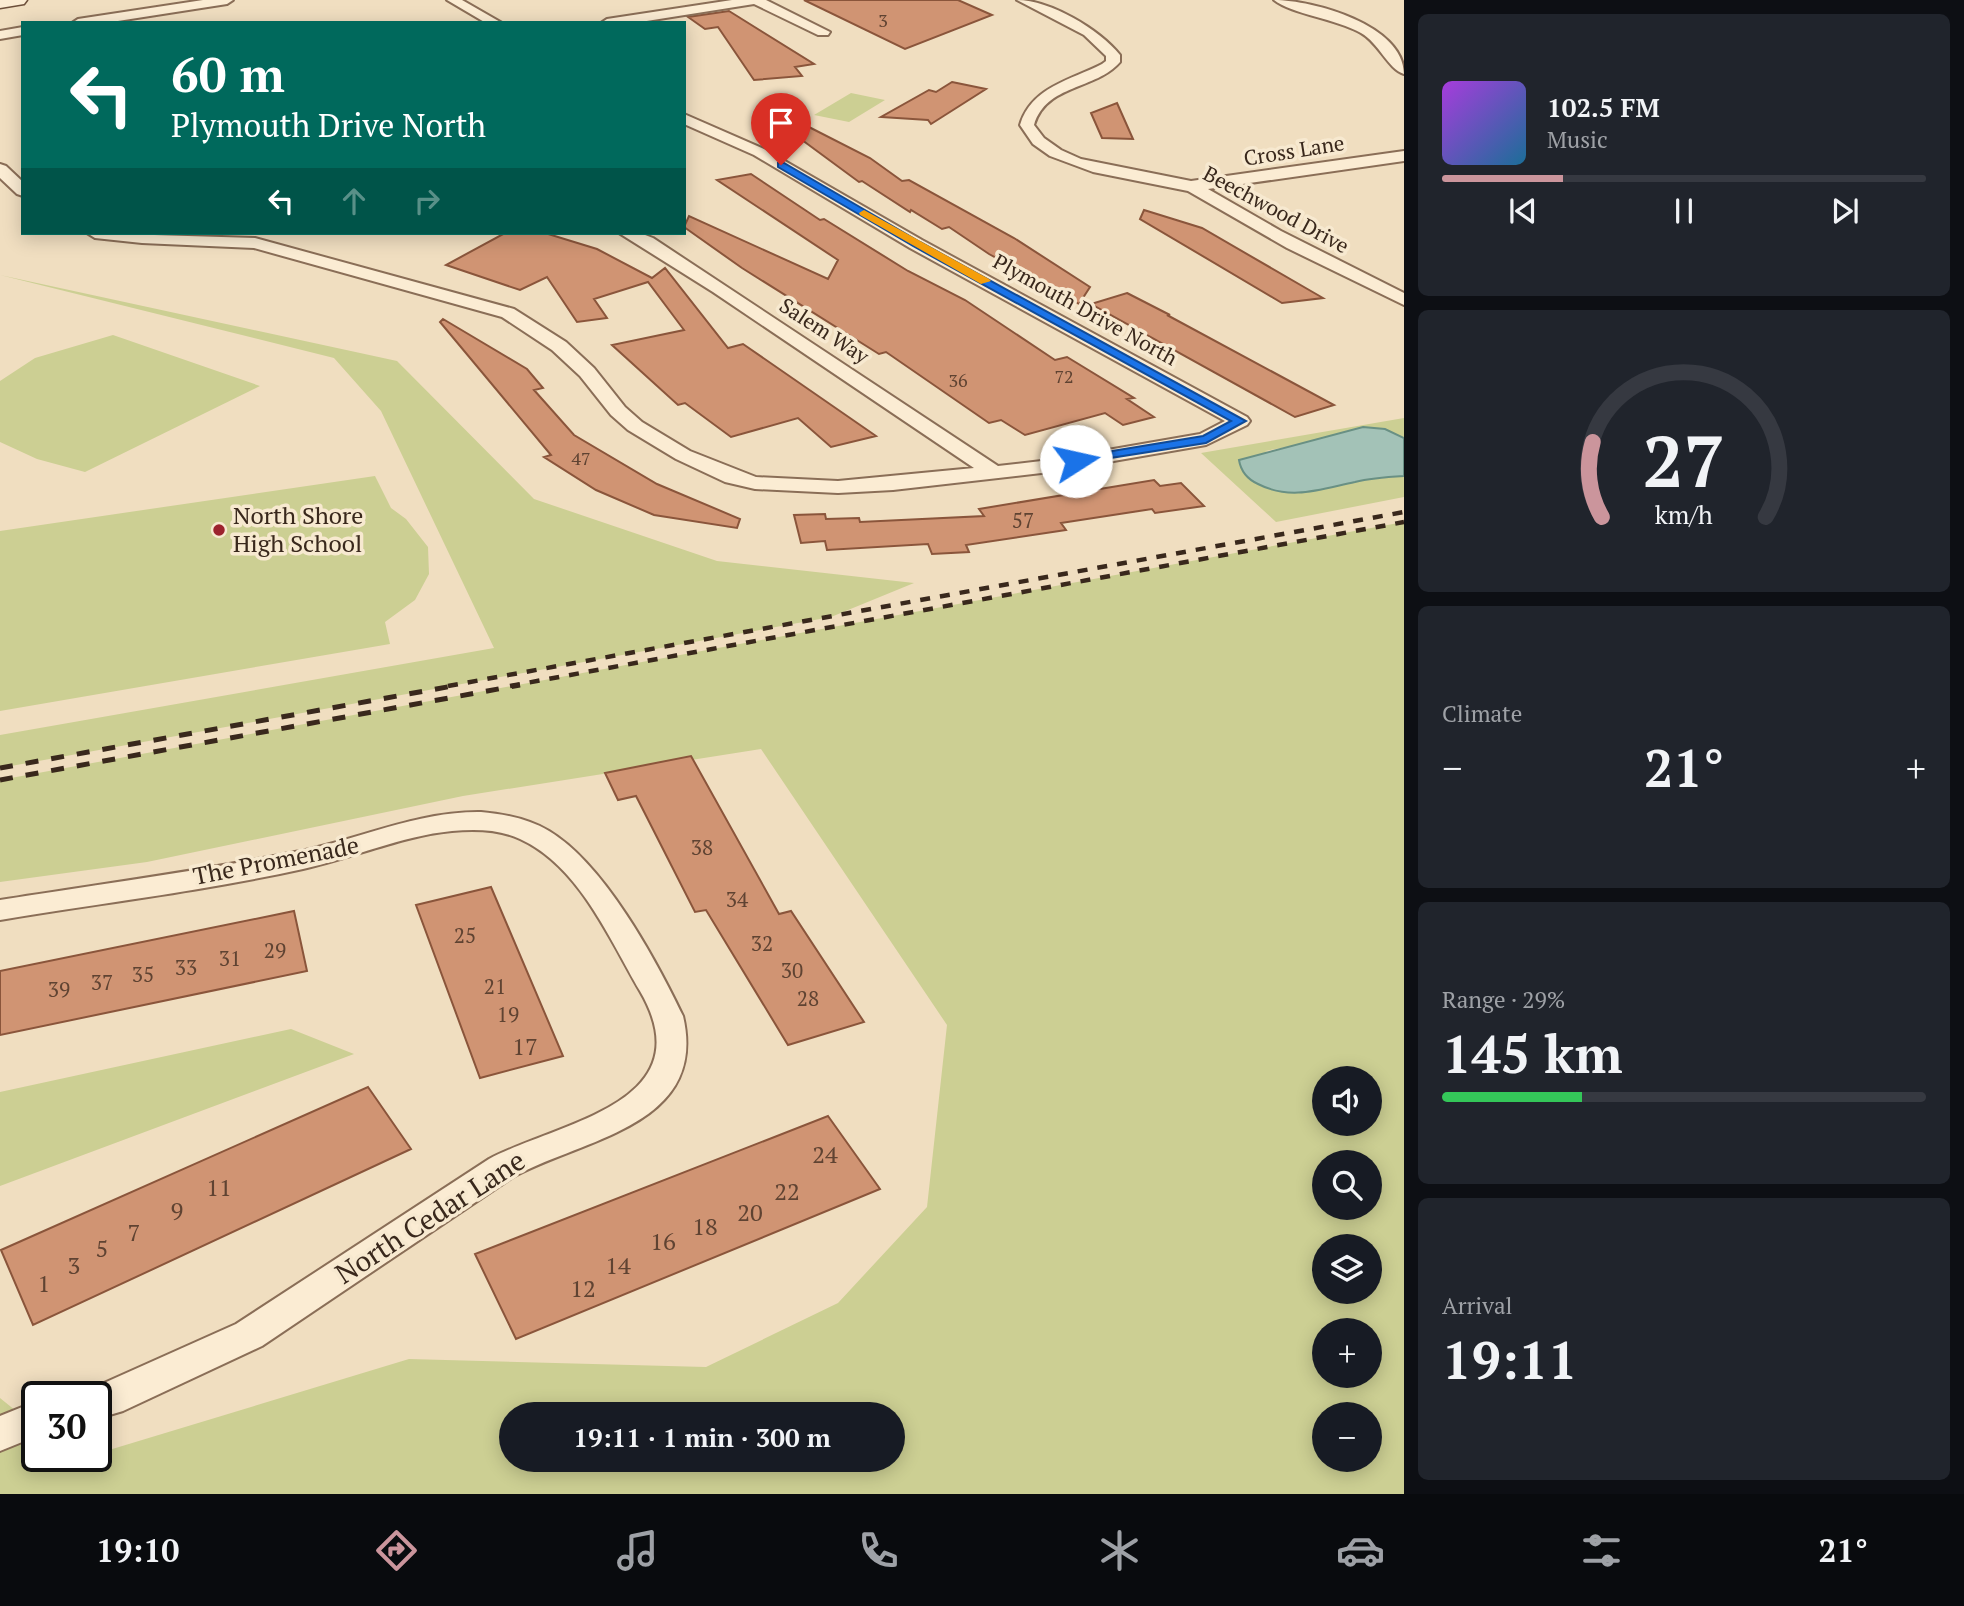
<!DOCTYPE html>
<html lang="en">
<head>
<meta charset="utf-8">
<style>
	:root { --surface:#171b24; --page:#20242c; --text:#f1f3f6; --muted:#9ea1a6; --line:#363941; --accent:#cb959c }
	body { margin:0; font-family:"PT Serif",serif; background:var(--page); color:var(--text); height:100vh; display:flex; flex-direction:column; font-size:26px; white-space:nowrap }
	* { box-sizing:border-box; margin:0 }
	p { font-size:23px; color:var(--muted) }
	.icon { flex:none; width:38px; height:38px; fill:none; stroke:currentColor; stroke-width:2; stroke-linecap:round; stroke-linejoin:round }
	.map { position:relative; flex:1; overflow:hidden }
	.panel { display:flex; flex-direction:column; gap:14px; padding:14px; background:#0d0f14; width:560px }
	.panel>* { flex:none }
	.hud { position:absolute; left:21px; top:21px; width:665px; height:214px; border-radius:0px; box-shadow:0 4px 18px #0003; background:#00695c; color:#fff; overflow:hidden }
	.controls { position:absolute; left:1312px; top:1066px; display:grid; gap:14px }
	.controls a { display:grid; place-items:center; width:70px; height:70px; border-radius:50%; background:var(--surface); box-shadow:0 4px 18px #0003; font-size:35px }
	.speed { position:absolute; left:21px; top:1381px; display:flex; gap:14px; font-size:35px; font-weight:700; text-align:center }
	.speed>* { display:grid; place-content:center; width:91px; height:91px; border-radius:50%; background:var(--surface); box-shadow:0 4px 18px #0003; line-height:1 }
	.speed .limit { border:4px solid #111; border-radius:10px; background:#fff; color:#111 }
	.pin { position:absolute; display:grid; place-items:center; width:60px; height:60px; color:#fff; margin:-72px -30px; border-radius:50% 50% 50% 0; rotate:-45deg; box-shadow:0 0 7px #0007 }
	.pin .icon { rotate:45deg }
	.me { position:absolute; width:77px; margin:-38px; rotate:80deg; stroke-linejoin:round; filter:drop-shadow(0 0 5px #0008) }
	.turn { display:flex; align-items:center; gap:24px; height:147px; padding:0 35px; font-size:32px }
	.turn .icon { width:91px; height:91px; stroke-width:2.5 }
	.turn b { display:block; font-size:49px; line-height:60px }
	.lanes { display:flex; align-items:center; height:66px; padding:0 35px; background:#0003; justify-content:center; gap:35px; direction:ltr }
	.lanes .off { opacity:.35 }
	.big { font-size:52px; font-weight:600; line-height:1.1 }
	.panel .card { flex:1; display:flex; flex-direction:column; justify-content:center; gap:10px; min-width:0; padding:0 24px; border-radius:10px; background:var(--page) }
	.panel .dial { align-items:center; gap:0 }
	.dial svg { height:182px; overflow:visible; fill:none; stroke:var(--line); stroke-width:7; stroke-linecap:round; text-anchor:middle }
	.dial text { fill:var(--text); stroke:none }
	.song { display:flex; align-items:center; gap:21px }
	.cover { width:84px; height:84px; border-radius:10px; background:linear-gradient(135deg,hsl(280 70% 55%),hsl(200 70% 35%)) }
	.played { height:7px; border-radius:4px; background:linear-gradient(90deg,var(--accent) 25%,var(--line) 25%) }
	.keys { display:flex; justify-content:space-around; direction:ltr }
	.heat { display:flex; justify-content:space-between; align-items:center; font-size:38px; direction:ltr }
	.charge { height:10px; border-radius:5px; background:linear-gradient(90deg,#34c759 29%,var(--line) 0) }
	.trip { position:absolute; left:499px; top:1402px; width:406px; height:70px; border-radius:35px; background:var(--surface); box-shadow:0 4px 18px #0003; font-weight:600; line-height:70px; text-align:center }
	.tabs { display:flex; height:112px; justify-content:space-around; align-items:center; background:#090b0e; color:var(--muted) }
	.tabs .icon { width:49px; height:49px }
	.tabs .current { color:var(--accent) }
	.tabs b { font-size:32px; color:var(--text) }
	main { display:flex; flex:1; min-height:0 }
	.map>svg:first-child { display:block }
	.green { fill:#cccf93; fill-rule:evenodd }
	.water { fill:#a3c2b7; stroke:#699084; stroke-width:2 }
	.building { fill:#d09473; stroke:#8a553b; stroke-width:2 }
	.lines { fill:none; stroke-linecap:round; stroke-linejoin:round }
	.street-casing { stroke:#8a6e57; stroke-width:4 }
	.secondary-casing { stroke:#6c4f3a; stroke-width:3 }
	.street { fill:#fbecd3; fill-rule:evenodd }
	.secondary { fill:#fbecd3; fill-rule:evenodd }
	.rail-far1 { stroke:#39281c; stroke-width:4.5; stroke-dasharray:10 10; stroke-linecap:butt }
	.rail { stroke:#39281c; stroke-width:5; stroke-dasharray:13 13; stroke-linecap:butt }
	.route { fill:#1a73e8; stroke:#114b97; stroke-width:2 }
	.slow { fill:#f59e0b }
	.poi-dot { fill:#9c232d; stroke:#f7e9d0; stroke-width:2.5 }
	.labels { text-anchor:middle; stroke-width:7; stroke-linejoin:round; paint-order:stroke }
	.far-number-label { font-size:18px; fill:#5f4332 }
	.far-street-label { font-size:21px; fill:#39281c; stroke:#f7e9d0 }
	.number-label { font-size:21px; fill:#5f4332 }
	.poi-label { font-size:24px; fill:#39281c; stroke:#f7e9d0; text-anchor:start }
	.street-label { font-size:24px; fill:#39281c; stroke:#f7e9d0 }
	.near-number-label { font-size:24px; fill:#5f4332 }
	.near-street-label { font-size:28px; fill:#39281c; stroke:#f7e9d0 }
</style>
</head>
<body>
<main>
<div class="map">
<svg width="1404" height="1494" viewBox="0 0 1404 1494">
	<rect width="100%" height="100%" fill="#f0dec0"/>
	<path class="green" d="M 851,93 L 885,100 L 849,122 L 814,115 Z
		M 0,275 L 397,361 L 534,499 L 717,561 L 914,583 L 831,617 L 0,768 L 0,735 L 494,648 L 381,411 L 334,358 Z
		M 113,335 L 260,386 L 85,472 L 37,459 L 0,442 L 0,381 L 35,358 Z
		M 1404,418 L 1404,438 L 1385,429 L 1265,451 L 1355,481 L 1404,476 L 1404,497 L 1276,522 L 1201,453 Z
		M 375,476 L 391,508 L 406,519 L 428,547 L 429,574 L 415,600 L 385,622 L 390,644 L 0,711 L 0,531 Z
		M 1404,522 L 1404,1494 L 0,1494 L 0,1398 L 37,1428 L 37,1456 L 70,1456 L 76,1460 L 409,1359 L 706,1367 L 838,1303 L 927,1207 L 947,1025 L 761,749 L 463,796 L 147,862 L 0,882 L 0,780 ZM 1325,1078 L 1370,1078 L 1370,1124 L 1325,1124 ZM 1325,1162 L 1370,1162 L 1370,1208 L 1325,1208 ZM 1325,1246 L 1370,1246 L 1370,1292 L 1325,1292 ZM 1325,1330 L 1370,1330 L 1370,1376 L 1325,1376 ZM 511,1414 L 892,1414 L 892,1460 L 511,1460 ZM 1325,1414 L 1370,1414 L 1370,1460 L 1325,1460 Z
		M 291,1029 L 354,1054 L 0,1186 L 0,1092 Z"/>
	<path class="water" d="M 1363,427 L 1385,429 L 1404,438 L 1404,476 C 1387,477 1371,478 1355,482 C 1321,489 1291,501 1258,484 C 1247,479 1241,472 1239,460 Z"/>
	<path class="building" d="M 804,0 L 958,0 L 992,15 L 905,49 Z
		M 729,11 L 814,64 L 795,67 L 802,76 L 754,80 L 718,27 L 705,29 L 688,17 Z
		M 952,82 L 986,89 L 931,124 L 928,120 L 881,117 L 929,90 L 936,92 Z
		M 1117,103 L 1133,139 L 1102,138 L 1091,113 Z
		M 805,125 L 870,158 L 902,181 L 909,180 L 1014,238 L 1090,287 L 1079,304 L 989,254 L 949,227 L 942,229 L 911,210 L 910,212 L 862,181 L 859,182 L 798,137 Z
		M 751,174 L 820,220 L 824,219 L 908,271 L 965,300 L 1055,360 L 1067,357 L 1134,398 L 1127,399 L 1154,417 L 1123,425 L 1105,413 L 1025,435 L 1001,420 L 989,423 L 886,352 L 879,354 L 742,268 L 684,227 L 689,216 L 828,279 L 838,260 L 717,180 Z
		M 1144,210 L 1202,228 L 1323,298 L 1282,303 L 1140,219 Z
		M 505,233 L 545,233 L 597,249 L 652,278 L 665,268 L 728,348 L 743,344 L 876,436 L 831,447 L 798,418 L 731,437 L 685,403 L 678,405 L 612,345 L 684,330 L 648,282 L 594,299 L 607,318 L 577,322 L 547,277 L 520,290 L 446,265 Z
		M 1127,293 L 1170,315 L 1167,315 L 1334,405 L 1295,417 L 1091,304 Z
		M 443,319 L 527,369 L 543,388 L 534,390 L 574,435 L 657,484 L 740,519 L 737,528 L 654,515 L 596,490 L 544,457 L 551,455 L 440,322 Z
		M 1154,480 L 1160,486 L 1181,483 L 1204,506 L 1155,513 L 1152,509 L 1061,523 L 1066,530 L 966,545 L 969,552 L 932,554 L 928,544 L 827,550 L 825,541 L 801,543 L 794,515 L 825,514 L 826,519 L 859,518 L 860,522 L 984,516 L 979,509 Z
		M 691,756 L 779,914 L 791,911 L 864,1022 L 788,1045 L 706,910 L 695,912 L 636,796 L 618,800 L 605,773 Z
		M 491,887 L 563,1056 L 480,1078 L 416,905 Z
		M 294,911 L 307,971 L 0,1035 L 0,971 Z
		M 368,1087 L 411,1149 L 33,1325 L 1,1250 Z
		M 828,1116 L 880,1189 L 516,1339 L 475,1254 Z"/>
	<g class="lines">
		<defs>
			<path id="street" d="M 203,0 L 233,0 L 227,4 L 105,23 L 72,23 L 78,19 Z
				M 447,0 L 462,0 L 502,23 L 486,23 Z
				M 732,0 L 766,0 L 830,32 L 828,35 L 818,35 L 754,4 L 634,23 L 601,23 L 607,19 Z
				M 1017,0 C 1050,0 1099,29 1120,55 L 1120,62 C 1096,90 1046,84 1034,125 L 1044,138 L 1061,150 L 1081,159 L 1191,181 L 1404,151 L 1404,161 L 1208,189 L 1281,231 L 1404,293 L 1404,305 L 1287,248 L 1188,191 L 1093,172 L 1050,156 L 1033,144 L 1020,125 C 1031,87 1071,80 1102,64 L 1106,61 L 1106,56 L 1084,35 Z
				M 1274,0 C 1313,0 1404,25 1404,74 C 1388,69 1379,43 1361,33 C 1337,19 1291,14 1274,0 Z
				M 23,27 L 23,35 L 0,39 L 0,31 Z
				M 684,114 L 764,149 L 922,240 L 1247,417 L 1250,421 L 1247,425 L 1206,445 L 1050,472 L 893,490 L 838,493 L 755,489 L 725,482 L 676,459 L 628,430 L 611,415 L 580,376 L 552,350 L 502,317 L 254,248 L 142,243 L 95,238 L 87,233 L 255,238 L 514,309 L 566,342 L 594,368 L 625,407 L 642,422 L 690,451 L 756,477 L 838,481 L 974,468 L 713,292 L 619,233 L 640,233 L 653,238 L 998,466 L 1050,460 L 1200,434 L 1225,421 L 910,248 L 754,155 L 684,124 Z
				M 0,164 L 6,166 L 23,182 L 23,196 L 17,194 L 0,178 Z
				M 481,812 C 504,814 529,819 549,831 C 604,864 655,958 683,1016 C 709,1126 582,1139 513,1177 L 262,1346 L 123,1411 L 96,1419 L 96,1396 L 79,1396 L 82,1390 L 104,1383 L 236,1324 L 489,1159 C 558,1122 706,1104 640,991 C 609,938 579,866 520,839 C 499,829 475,829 452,831 C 401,836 353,858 303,869 C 204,891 101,903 0,920 L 0,900 C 100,884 200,871 300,851 C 360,839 418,811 481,812 Z
				M 37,1401 L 37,1436 L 0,1451 L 0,1416 Z"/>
			<path id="secondary" d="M 0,0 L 27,0 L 24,4 L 0,8 Z"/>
		</defs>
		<use href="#street" class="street-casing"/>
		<use href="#secondary" class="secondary-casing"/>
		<use href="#street" class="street"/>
		<use href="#secondary" class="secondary"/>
		<path class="rail-far1" d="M 448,686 L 1404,512
			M 510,686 L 1404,522"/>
		<path class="rail" d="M 0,768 L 458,685
			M 0,780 L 520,685"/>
	</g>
	<path class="route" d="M 778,163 L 784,163 L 920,242 L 1246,421 L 1206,443 L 1072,464 L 1072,458 L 1076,457 L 1203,436 L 1231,421 L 913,246 L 778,167 Z"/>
	<path class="slow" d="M 864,210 L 989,279 L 991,281 L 981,284 L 860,215 L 859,213 Z"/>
	<circle class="poi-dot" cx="219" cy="530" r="7"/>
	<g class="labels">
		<g class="far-number-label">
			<text x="883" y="27">3</text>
			<text x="1064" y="383">72</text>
			<text x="958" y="387">36</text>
			<text x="581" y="465">47</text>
		</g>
		<g class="far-street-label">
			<text transform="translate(1294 151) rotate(-9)" y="7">Cross Lane</text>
			<text transform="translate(1276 210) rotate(28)" y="7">Beechwood Drive</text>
			<text transform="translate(1085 310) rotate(29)" y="7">Plymouth Drive North</text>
			<text transform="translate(824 331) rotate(33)" y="7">Salem Way</text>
		</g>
		<g class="number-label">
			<text x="1023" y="528">57</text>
			<text x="702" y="855">38</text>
			<text x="737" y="907">34</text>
			<text x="465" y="943">25</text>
			<text x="762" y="951">32</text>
			<text x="275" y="958">29</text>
			<text x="230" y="966">31</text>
			<text x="186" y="975">33</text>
			<text x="792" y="978">30</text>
			<text x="143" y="982">35</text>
			<text x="102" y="990">37</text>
			<text x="495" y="994">21</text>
			<text x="59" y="997">39</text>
			<text x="808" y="1006">28</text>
			<text x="508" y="1022">19</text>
		</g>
		<g class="poi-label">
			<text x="233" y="524">North Shore<tspan x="233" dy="28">High School</tspan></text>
		</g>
		<g class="street-label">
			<text transform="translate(276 861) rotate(-11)" y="8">The Promenade</text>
		</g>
		<g class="near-number-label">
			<text x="525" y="1055">17</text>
			<text x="825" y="1163">24</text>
			<text x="219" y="1196">11</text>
			<text x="787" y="1200">22</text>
			<text x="177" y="1219">9</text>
			<text x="750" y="1221">20</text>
			<text x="705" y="1235">18</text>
			<text x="134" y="1241">7</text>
			<text x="663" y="1250">16</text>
			<text x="102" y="1257">5</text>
			<text x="74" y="1274">3</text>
			<text x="618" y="1274">14</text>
			<text x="44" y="1292">1</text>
			<text x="583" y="1297">12</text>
		</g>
		<g class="near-street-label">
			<text transform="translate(430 1217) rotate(-33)" y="10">North Cedar Lane</text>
		</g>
	</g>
</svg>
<div class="controls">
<a><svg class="icon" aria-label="sound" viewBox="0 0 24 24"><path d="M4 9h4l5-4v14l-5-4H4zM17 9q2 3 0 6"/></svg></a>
<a><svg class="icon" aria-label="search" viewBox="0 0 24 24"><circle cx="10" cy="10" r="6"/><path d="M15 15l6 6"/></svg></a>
<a><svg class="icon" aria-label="layers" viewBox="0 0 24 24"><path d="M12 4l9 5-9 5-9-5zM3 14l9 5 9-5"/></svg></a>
<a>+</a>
<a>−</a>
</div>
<div class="speed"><div class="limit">30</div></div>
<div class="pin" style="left:781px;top:165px;background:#d93025"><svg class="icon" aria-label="arrive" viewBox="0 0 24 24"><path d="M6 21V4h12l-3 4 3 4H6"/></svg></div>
<svg class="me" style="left:1076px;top:461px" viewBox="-20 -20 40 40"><circle r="19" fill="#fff"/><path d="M0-13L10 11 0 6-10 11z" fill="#1a73e8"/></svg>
<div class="trip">19:11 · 1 min · 300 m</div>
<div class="hud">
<div class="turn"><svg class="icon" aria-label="left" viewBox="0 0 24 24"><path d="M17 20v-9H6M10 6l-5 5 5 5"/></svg><div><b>60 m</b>Plymouth Drive North</div></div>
<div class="lanes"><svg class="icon" aria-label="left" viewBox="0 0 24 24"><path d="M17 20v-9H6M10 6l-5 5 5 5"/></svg><svg class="icon off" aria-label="ahead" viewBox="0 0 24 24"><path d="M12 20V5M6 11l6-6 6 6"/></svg><svg class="icon off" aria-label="right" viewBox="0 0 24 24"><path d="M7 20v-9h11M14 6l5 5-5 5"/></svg></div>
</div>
</div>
<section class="panel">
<div class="card">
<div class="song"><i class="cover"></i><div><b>102.5 FM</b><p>Music</p></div></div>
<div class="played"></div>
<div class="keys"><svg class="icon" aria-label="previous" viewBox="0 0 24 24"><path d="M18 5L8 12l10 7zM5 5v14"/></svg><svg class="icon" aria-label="pause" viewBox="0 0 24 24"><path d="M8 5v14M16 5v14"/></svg><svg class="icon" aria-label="next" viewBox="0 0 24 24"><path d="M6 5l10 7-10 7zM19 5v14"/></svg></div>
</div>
<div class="card dial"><svg viewBox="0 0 100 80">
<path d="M14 69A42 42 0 1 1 86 69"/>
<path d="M14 69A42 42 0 0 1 10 36" stroke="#cb959c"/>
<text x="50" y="56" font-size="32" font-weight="700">27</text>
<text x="50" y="72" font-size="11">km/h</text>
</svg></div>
<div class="card"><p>Climate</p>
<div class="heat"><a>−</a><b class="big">21°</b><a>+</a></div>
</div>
<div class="card"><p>Range · 29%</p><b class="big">145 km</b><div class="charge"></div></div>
<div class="card"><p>Arrival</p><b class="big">19:11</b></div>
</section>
</main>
<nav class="tabs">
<b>19:10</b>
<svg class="icon current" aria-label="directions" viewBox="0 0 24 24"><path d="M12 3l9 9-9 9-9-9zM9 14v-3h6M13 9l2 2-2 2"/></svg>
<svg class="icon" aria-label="music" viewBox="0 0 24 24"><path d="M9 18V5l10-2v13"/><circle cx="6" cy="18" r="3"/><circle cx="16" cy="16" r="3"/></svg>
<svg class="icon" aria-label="phone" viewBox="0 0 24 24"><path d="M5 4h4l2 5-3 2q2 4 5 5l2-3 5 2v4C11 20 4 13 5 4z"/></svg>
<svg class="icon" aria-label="climate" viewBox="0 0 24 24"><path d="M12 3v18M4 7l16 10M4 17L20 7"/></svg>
<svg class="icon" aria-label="car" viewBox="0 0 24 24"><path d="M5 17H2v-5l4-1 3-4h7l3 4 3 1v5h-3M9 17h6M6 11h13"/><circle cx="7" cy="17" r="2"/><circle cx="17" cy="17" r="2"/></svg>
<svg class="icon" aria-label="filters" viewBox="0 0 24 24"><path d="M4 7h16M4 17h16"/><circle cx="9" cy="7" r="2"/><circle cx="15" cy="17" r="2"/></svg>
<b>21°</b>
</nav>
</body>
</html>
